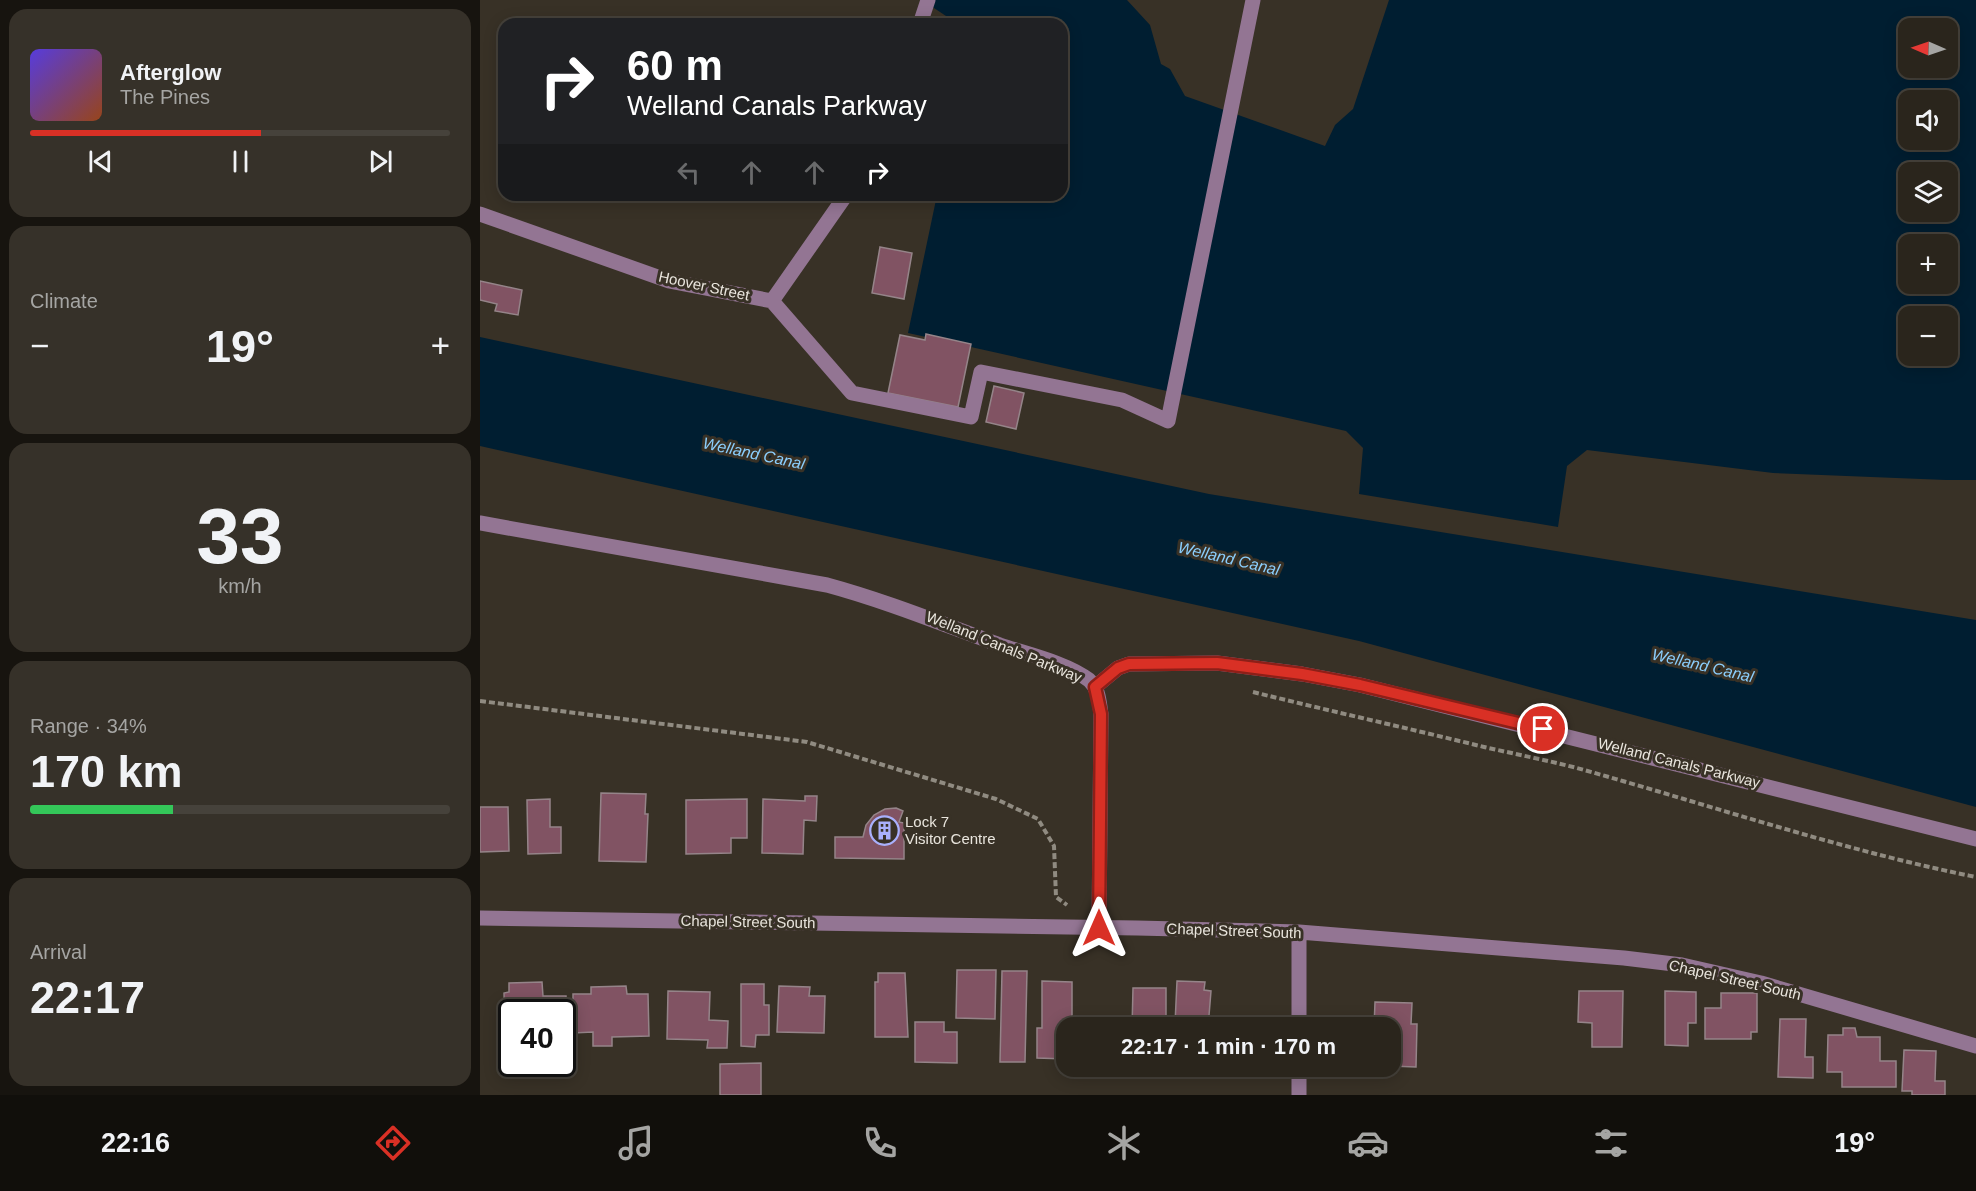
<!DOCTYPE html>
<html lang="en">
<head>
<meta charset="utf-8">
<style>
	:root { --surface:#2a251c; --page:#363129; --text:#f1f3f6; --muted:#a5a5a3; --line:#46423b; --accent:#d93025 }
	body { margin:0; font-family:Helvetica,sans-serif; background:var(--page); color:var(--text); height:100vh; display:flex; flex-direction:column; font-size:22px; white-space:nowrap }
	* { box-sizing:border-box; margin:0 }
	p { font-size:20px; color:var(--muted) }
	.icon { flex:none; width:33px; height:33px; fill:none; stroke:currentColor; stroke-width:2; stroke-linecap:round; stroke-linejoin:round }
	.map { position:relative; flex:1; overflow:hidden }
	.details { display:flex; flex-direction:column; gap:9px; padding:9px; background:#17140f; width:480px }
	.details>* { flex:none }
	.guide { position:absolute; left:18px; top:18px; width:570px; height:183px; border-radius:18px; box-shadow:0 3px 15px #0003,0 0 0 2px var(--line); background:#202124; color:#fff; overflow:hidden }
	.needle { width:39px; rotate:272deg }
	.controls { position:absolute; left:1418px; top:18px; display:grid; gap:12px }
	.controls a { display:grid; place-items:center; width:60px; height:60px; border-radius:12px; background:var(--surface); box-shadow:0 3px 15px #0003,0 0 0 2px var(--line); font-size:30px }
	.speed { position:absolute; left:18px; top:999px; display:flex; gap:12px; font-size:30px; font-weight:700; text-align:center }
	.speed>* { display:grid; place-content:center; width:78px; height:78px; border-radius:50%; background:var(--surface); box-shadow:0 3px 15px #0003,0 0 0 2px var(--line); line-height:1 }
	.speed .limit { border:3px solid #111; border-radius:9px; background:#fff; color:#111 }
	.pin { position:absolute; display:grid; place-items:center; width:51px; height:51px; color:#fff; margin:-26px; border:3px solid #fff; border-radius:50%; box-shadow:0 2px 6px #0007 }
	.me { position:absolute; width:66px; margin:-33px; rotate:0deg; stroke-linejoin:round; filter:drop-shadow(0 0 4px #0008) }
	.turn { display:flex; align-items:center; gap:21px; height:126px; padding:0 30px; font-size:27px }
	.turn .icon { width:78px; height:78px; stroke-width:2.5 }
	.turn b { display:block; font-size:42px; line-height:51px }
	.lanes { display:flex; align-items:center; height:57px; padding:0 30px; background:#0003; justify-content:center; gap:30px; direction:ltr }
	.lanes .off { opacity:.35 }
	.big { font-size:45px; font-weight:700; line-height:1.1 }
	.details .card { flex:1; display:flex; flex-direction:column; justify-content:center; gap:9px; min-width:0; padding:0 21px; border-radius:18px; background:var(--page) }
	.details .dial { align-items:center; gap:0 }
	.dial b { font-size:78px; line-height:1 }
	.song { display:flex; align-items:center; gap:18px }
	.cover { width:72px; height:72px; border-radius:9px; background:linear-gradient(135deg,hsl(250 70% 55%),hsl(20 70% 35%)) }
	.played { height:6px; border-radius:3px; background:linear-gradient(90deg,var(--accent) 55%,var(--line) 55%) }
	.keys { display:flex; justify-content:space-around; direction:ltr }
	.heat { display:flex; justify-content:space-between; align-items:center; font-size:33px; direction:ltr }
	.charge { height:9px; border-radius:4px; background:linear-gradient(90deg,#34c759 34%,var(--line) 0) }
	.trip { position:absolute; left:576px; top:1017px; width:345px; height:60px; border-radius:18px; background:var(--surface); box-shadow:0 3px 15px #0003,0 0 0 2px var(--line); font-weight:700; line-height:60px; text-align:center }
	.menu { display:flex; height:96px; justify-content:space-around; align-items:center; background:#110f0b; color:var(--muted) }
	.menu .icon { width:42px; height:42px }
	.menu .active { color:var(--accent) }
	.menu b { font-size:27px; color:var(--text) }
	main { display:flex; flex:1; min-height:0 }
	.map>svg:first-child { display:block }
	.water { fill:#001e31; fill-rule:evenodd }
	.building { fill:#815363; stroke:#958489; stroke-width:1.5 }
	.lines { fill:none; stroke-linecap:round; stroke-linejoin:round }
	.path { stroke:#908b81; stroke-width:4; stroke-dasharray:6 3; stroke-linecap:butt }
	.minor { stroke:#937593; stroke-width:15 }
	.route-casing { stroke:#8d1f18; stroke-width:15 }
	.route { stroke:#d93025; stroke-width:10 }
	.labels { text-anchor:middle; stroke-width:6; stroke-linejoin:round; paint-order:stroke }
	.street-label { font-size:15px; fill:#e9e5dd; stroke:#383126 }
	.poi-label { font-size:15px; fill:#e9e5dd; stroke:#383126; text-anchor:start }
	.water-label { font-size:16px; font-style:italic; fill:#8bcefc; stroke:#383126 }
</style>
</head>
<body>
<main>
<section class="details">
<div class="card">
<div class="song"><i class="cover"></i><div><b>Afterglow</b><p>The Pines</p></div></div>
<div class="played"></div>
<div class="keys"><svg class="icon" aria-label="previous" viewBox="0 0 24 24"><path d="M18 5L8 12l10 7zM5 5v14"/></svg><svg class="icon" aria-label="pause" viewBox="0 0 24 24"><path d="M8 5v14M16 5v14"/></svg><svg class="icon" aria-label="next" viewBox="0 0 24 24"><path d="M6 5l10 7-10 7zM19 5v14"/></svg></div>
</div>
<div class="card"><p>Climate</p>
<div class="heat"><a>−</a><b class="big">19°</b><a>+</a></div>
</div>
<div class="card dial"><b>33</b><p>km/h</p></div>
<div class="card"><p>Range · 34%</p><b class="big">170 km</b><div class="charge"></div></div>
<div class="card"><p>Arrival</p><b class="big">22:17</b></div>
</section>
<div class="map">
<svg width="1496" height="1095" viewBox="0 0 1496 1095">
	<rect width="100%" height="100%" fill="#383126"/>
	<path class="water" d="M 442,0 L 647,0 L 670,25 L 681,64 L 690,69 L 705,96 L 845,146 L 855,125 L 873,109 L 909,0 L 1496,0 L 1496,480 L 1466,480 L 1293,473 L 1107,450 L 1087,466 L 1078,527 L 879,494 L 883,448 L 866,431 L 428,333 L 457,195 L 582,195 L 582,24 L 478,24 ZM 1428,28 L 1467,28 L 1467,68 L 1428,68 ZM 1428,100 L 1467,100 L 1467,140 L 1428,140 ZM 1428,172 L 1467,172 L 1467,212 L 1428,212 ZM 1428,244 L 1467,244 L 1467,284 L 1428,284 ZM 1428,316 L 1467,316 L 1467,356 L 1428,356 Z
		M 0,337 L 729,494 L 1496,620 L 1496,807 L 879,641 L 0,446 Z"/>
	<path class="building" d="M 400,247 L 432,253 L 424,299 L 392,293 Z
		M 0,281 L 42,290 L 38,315 L 15,311 L 17,304 L 0,300 Z
		M 446,334 L 491,344 L 478,407 L 408,393 L 420,335 L 445,340 Z
		M 514,386 L 544,393 L 536,429 L 506,422 Z
		M 121,793 L 166,794 L 165,814 L 168,814 L 166,862 L 119,861 Z
		M 325,796 L 337,796 L 336,821 L 324,820 L 323,854 L 282,853 L 283,799 L 325,801 Z
		M 70,799 L 70,827 L 81,827 L 81,853 L 48,854 L 47,800 Z
		M 267,799 L 267,838 L 251,838 L 251,853 L 206,854 L 206,800 Z
		M 0,807 L 28,807 L 29,851 L 0,852 Z
		M 416,808 L 423,811 L 419,822 L 424,823 L 424,859 L 355,858 L 355,837 L 383,837 L 386,825 L 394,815 L 405,809 Z
		M 477,970 L 516,970 L 515,1019 L 476,1018 Z
		M 522,971 L 547,971 L 545,1062 L 520,1062 Z
		M 398,973 L 425,973 L 428,1037 L 395,1037 L 395,982 L 398,982 Z
		M 562,981 L 592,982 L 592,1028 L 586,1028 L 586,1059 L 557,1058 L 557,1028 L 562,1028 Z
		M 697,981 L 725,982 L 724,990 L 731,991 L 728,1028 L 709,1028 L 709,1025 L 695,1024 Z
		M 62,982 L 63,996 L 86,996 L 87,1024 L 82,1024 L 82,1012 L 32,1012 L 32,1064 L 46,1064 L 46,1069 L 26,1070 L 24,993 L 29,992 L 29,983 Z
		M 261,984 L 284,984 L 284,1005 L 289,1005 L 289,1035 L 276,1035 L 275,1047 L 261,1046 Z
		M 146,986 L 147,994 L 168,994 L 169,1036 L 132,1037 L 132,1046 L 113,1046 L 113,1032 L 93,1033 L 93,994 L 111,994 L 111,987 Z
		M 299,986 L 330,987 L 329,996 L 345,996 L 344,1033 L 297,1032 Z
		M 653,988 L 686,988 L 686,1024 L 691,1024 L 691,1028 L 652,1028 Z
		M 188,991 L 230,992 L 229,1020 L 248,1021 L 247,1048 L 227,1048 L 228,1040 L 187,1039 Z
		M 1099,991 L 1143,991 L 1142,1047 L 1112,1047 L 1112,1023 L 1098,1022 Z
		M 1185,991 L 1216,992 L 1216,1023 L 1208,1023 L 1208,1046 L 1185,1045 Z
		M 1241,993 L 1277,993 L 1277,1032 L 1271,1032 L 1271,1039 L 1225,1039 L 1225,1008 L 1241,1008 Z
		M 895,1002 L 932,1003 L 931,1024 L 937,1024 L 936,1067 L 910,1066 L 910,1028 L 894,1028 Z
		M 1300,1019 L 1326,1019 L 1325,1057 L 1333,1057 L 1333,1078 L 1298,1077 Z
		M 435,1022 L 464,1022 L 464,1032 L 477,1032 L 477,1063 L 435,1062 Z
		M 1363,1028 L 1375,1028 L 1377,1037 L 1400,1037 L 1400,1061 L 1416,1061 L 1416,1087 L 1362,1087 L 1362,1072 L 1347,1072 L 1348,1035 L 1363,1035 Z
		M 1424,1050 L 1456,1051 L 1455,1081 L 1465,1081 L 1465,1095 L 1432,1095 L 1432,1091 L 1422,1091 Z
		M 281,1063 L 281,1095 L 240,1095 L 240,1064 Z"/>
	<g class="lines">
		<path class="path" d="M 773,692 C 850,711 927,728 1004,747 C 1035,754 1066,760 1097,768 C 1230,805 1361,850 1496,877
			M 0,701 L 327,742 L 516,799 L 558,819 L 574,846 L 576,897 L 587,905"/>
		<path class="minor" d="M 440,24 L 448,0
			M 0,214 L 189,281 L 292,301 L 366,195
			M 292,301 L 372,393 L 491,417 L 501,372 L 642,400 L 688,421 L 773,0
			M 0,523 L 347,585 C 406,601 462,624 520,645 C 547,654 587,663 609,680 C 619,689 619,701 621,714 L 619,928
			M 615,687 L 638,668 L 649,664 L 737,663 L 822,674 L 880,685 L 1496,839
			M 0,918 L 657,928 L 819,932 L 1144,958 L 1202,965 L 1281,983 L 1496,1046
			M 819,1028 L 819,932
			M 819,1095 L 819,1066"/>
	</g>
	<g class="lines">
		<defs>
			<path id="route" d="M 619,928 L 621,714 L 615,687 L 638,668 L 649,664 L 737,663 L 822,674 L 880,685 L 1063,729"/>
		</defs>
		<use href="#route" class="route-casing"/>
		<use href="#route" class="route"/>
	</g>
	<defs>
		<symbol id="building-ring" viewBox="-11 -11 22 22"><circle r="9.5" fill="#383126" stroke="#a9b0fc" stroke-width="1.5"/><path d="M-4-6H4V6H1V3H-1V6H-4ZM-2.5-4.3h1.7v1.8h-1.7ZM.8-4.3h1.7v1.8H.8ZM-2.5-1h1.7V.8h-1.7ZM.8-1h1.7V.8H.8Z" fill="#a9b0fc"/></symbol>
	</defs>
	<g fill-rule="evenodd">
		<use href="#building-ring" x="388" y="814" width="33" height="33"/>
	</g>
	<g class="labels">
		<g class="street-label">
			<text transform="translate(224 286) rotate(12)" y="5">Hoover Street</text>
			<text transform="translate(524 647) rotate(22)" y="5">Welland Canals Parkway</text>
			<text transform="translate(1199 763) rotate(14)" y="5">Welland Canals Parkway</text>
			<text transform="translate(268 922) rotate(1)" y="5">Chapel Street South</text>
			<text transform="translate(754 931) rotate(2)" y="5">Chapel Street South</text>
			<text transform="translate(1255 980) rotate(13)" y="5">Chapel Street South</text>
		</g>
		<g class="poi-label">
			<text x="425" y="827">Lock 7<tspan x="425" dy="17">Visitor Centre</tspan></text>
		</g>
		<g class="water-label">
			<text transform="translate(274 453) rotate(12)" y="6">Welland Canal</text>
			<text transform="translate(749 558) rotate(13)" y="6">Welland Canal</text>
			<text transform="translate(1223 665) rotate(13)" y="6">Welland Canal</text>
		</g>
	</g>
</svg>
<div class="controls">
<a><svg class="needle" viewBox="-14 -14 28 28"><path d="M0-13l5 13h-10z" fill="#e53935"/><path d="M0 13l5-13h-10z" fill="#a5a5a3"/></svg></a>
<a><svg class="icon" aria-label="sound" viewBox="0 0 24 24"><path d="M4 9h4l5-4v14l-5-4H4zM17 9q2 3 0 6"/></svg></a>
<a><svg class="icon" aria-label="layers" viewBox="0 0 24 24"><path d="M12 4l9 5-9 5-9-5zM3 14l9 5 9-5"/></svg></a>
<a>+</a>
<a>−</a>
</div>
<div class="speed"><div class="limit">40</div></div>
<div class="pin" style="left:1063px;top:729px;background:#d93025"><svg class="icon" aria-label="arrive" viewBox="0 0 24 24"><path d="M6 21V4h12l-3 4 3 4H6"/></svg></div>
<svg class="me" style="left:619px;top:928px" viewBox="-20 -20 40 40"><path d="M0-17L14 15 0 8-14 15z" fill="#d93025" stroke="#fff" stroke-width="4"/></svg>
<div class="trip">22:17 · 1 min · 170 m</div>
<div class="guide">
<div class="turn"><svg class="icon" aria-label="right" viewBox="0 0 24 24"><path d="M7 20v-9h11M14 6l5 5-5 5"/></svg><div><b>60 m</b>Welland Canals Parkway</div></div>
<div class="lanes"><svg class="icon off" aria-label="left" viewBox="0 0 24 24"><path d="M17 20v-9H6M10 6l-5 5 5 5"/></svg><svg class="icon off" aria-label="ahead" viewBox="0 0 24 24"><path d="M12 20V5M6 11l6-6 6 6"/></svg><svg class="icon off" aria-label="ahead" viewBox="0 0 24 24"><path d="M12 20V5M6 11l6-6 6 6"/></svg><svg class="icon" aria-label="right" viewBox="0 0 24 24"><path d="M7 20v-9h11M14 6l5 5-5 5"/></svg></div>
</div>
</div>
</main>
<nav class="menu">
<b>22:16</b>
<svg class="icon active" aria-label="directions" viewBox="0 0 24 24"><path d="M12 3l9 9-9 9-9-9zM9 14v-3h6M13 9l2 2-2 2"/></svg>
<svg class="icon" aria-label="music" viewBox="0 0 24 24"><path d="M9 18V5l10-2v13"/><circle cx="6" cy="18" r="3"/><circle cx="16" cy="16" r="3"/></svg>
<svg class="icon" aria-label="phone" viewBox="0 0 24 24"><path d="M5 4h4l2 5-3 2q2 4 5 5l2-3 5 2v4C11 20 4 13 5 4z"/></svg>
<svg class="icon" aria-label="climate" viewBox="0 0 24 24"><path d="M12 3v18M4 7l16 10M4 17L20 7"/></svg>
<svg class="icon" aria-label="car" viewBox="0 0 24 24"><path d="M5 17H2v-5l4-1 3-4h7l3 4 3 1v5h-3M9 17h6M6 11h13"/><circle cx="7" cy="17" r="2"/><circle cx="17" cy="17" r="2"/></svg>
<svg class="icon" aria-label="filters" viewBox="0 0 24 24"><path d="M4 7h16M4 17h16"/><circle cx="9" cy="7" r="2"/><circle cx="15" cy="17" r="2"/></svg>
<b>19°</b>
</nav>
</body>
</html>
